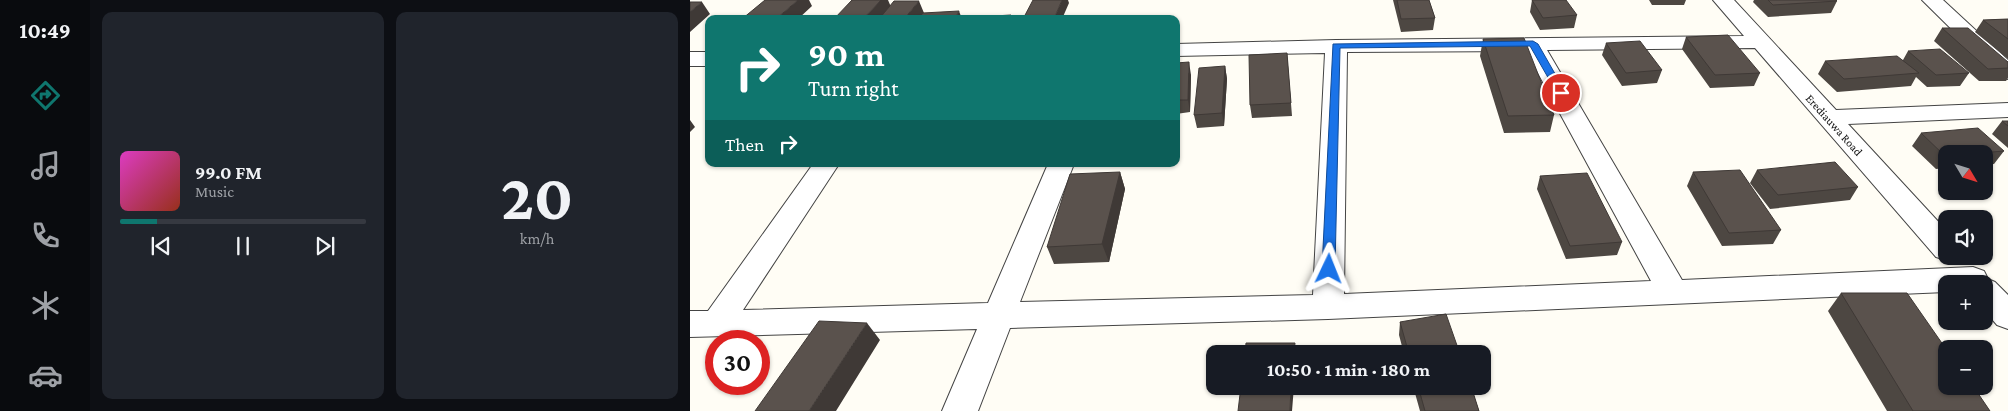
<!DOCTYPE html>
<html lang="en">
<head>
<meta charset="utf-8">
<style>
	:root { --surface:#171b24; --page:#20242c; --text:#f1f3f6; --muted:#9ea1a6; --line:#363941; --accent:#0f766e }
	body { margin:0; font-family:"Crimson Pro",serif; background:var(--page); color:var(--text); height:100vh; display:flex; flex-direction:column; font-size:19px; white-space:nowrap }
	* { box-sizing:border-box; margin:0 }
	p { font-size:16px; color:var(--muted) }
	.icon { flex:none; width:28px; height:28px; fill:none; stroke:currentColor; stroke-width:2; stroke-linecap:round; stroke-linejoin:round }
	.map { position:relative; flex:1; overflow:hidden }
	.side { display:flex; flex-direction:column; gap:12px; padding:12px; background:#0d0f14; width:600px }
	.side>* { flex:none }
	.hud { position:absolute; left:15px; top:15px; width:475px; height:152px; border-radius:10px; box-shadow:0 1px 4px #0004; background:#0f766e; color:#fff; overflow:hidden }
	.needle { width:32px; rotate:128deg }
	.tools { position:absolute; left:1248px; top:145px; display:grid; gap:10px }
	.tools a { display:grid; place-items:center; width:55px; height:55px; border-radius:10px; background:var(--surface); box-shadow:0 1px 4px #0004; font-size:25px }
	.speed { position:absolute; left:15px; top:330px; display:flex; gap:10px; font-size:25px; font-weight:700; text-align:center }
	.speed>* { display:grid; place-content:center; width:65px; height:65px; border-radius:50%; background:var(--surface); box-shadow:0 1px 4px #0004; line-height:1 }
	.speed .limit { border:8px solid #d22; background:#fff; color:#111 }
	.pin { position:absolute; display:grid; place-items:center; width:42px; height:42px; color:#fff; margin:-21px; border:2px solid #fff; border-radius:50%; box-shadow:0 1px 5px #0007 }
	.me { position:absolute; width:55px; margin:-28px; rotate:2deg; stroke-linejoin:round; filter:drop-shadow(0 0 4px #0008) }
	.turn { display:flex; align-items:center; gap:18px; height:105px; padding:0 20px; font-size:22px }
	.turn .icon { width:65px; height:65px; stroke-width:2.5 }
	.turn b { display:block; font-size:35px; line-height:42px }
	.then { display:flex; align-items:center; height:48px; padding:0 20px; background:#0003; gap:10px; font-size:19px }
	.side .card { flex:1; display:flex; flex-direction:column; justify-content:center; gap:8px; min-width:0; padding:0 18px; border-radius:10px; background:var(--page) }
	.side .dial { align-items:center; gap:0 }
	.dial b { font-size:65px; line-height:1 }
	.song { display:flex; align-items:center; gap:15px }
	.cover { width:60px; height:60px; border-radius:8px; background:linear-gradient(135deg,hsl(310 70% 55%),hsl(10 70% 35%)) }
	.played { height:5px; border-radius:2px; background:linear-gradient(90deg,var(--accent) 15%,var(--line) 15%) }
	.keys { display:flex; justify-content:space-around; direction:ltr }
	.side .tiles { flex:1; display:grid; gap:12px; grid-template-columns:repeat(2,1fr) }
	.trip { position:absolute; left:516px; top:345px; width:285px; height:50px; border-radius:10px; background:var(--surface); box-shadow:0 1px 4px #0004; font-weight:700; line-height:50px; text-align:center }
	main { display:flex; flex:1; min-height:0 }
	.menu { display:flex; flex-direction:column; width:90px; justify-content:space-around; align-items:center; background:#090b0e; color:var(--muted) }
	.menu .icon { width:35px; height:35px }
	.menu .active { color:var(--accent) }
	.menu b { font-size:22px; color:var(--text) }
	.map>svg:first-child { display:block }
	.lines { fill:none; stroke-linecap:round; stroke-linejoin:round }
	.minor-casing { stroke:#444; stroke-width:2 }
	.minor { fill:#fff; fill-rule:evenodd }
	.wall { fill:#4d4742 }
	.shaded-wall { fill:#3f3936 }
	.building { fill:#5a524d; stroke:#3f3936 }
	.route { fill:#1a73e8; stroke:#114b97 }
	.labels { text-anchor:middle; stroke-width:5; stroke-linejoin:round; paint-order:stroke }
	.street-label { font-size:12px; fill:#111; stroke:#fff }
</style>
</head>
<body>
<main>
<nav class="menu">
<b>10:49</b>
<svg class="icon active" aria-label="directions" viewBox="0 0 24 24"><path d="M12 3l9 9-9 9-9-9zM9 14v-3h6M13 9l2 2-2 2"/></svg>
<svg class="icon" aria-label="music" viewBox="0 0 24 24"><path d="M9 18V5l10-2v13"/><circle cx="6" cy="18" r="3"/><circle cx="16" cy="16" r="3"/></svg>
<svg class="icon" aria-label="phone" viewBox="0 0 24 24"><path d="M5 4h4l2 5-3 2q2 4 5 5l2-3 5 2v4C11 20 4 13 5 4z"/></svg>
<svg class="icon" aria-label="climate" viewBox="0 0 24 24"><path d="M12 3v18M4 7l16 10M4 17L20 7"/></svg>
<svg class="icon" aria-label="car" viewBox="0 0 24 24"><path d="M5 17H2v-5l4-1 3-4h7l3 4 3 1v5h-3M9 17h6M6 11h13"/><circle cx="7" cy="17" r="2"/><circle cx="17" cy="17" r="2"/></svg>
</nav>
<section class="side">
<div class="tiles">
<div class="card">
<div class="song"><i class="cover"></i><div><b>99.0 FM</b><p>Music</p></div></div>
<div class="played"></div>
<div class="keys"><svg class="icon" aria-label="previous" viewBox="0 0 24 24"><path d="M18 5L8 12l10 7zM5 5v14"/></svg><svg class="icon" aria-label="pause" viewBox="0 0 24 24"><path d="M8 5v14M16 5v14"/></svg><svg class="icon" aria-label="next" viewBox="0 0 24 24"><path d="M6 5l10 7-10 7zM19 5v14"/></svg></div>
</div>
<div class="card dial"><b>20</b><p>km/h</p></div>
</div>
</section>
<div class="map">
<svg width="1318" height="411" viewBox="0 0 1318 411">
	<rect width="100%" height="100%" fill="#fffdf5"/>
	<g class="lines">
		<defs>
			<path id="minor" d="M 1023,0 L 1044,0 L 1146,110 L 1318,103 L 1318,117 L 1158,124 L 1256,230 L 1256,256 L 1267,256 L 1256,260 L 1246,257 L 1065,48 L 857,50 L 992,280 L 1283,267 L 1294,271 L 1298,279 L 1305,282 L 1318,295 L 1318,329 L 1307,325 L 1294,310 L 1294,284 L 1256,284 L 1256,292 L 638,319 L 320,328 L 288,411 L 252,411 L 287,329 L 0,337 L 0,311 L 18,311 L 123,164 L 149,164 L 53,310 L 298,303 L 358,164 L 384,164 L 330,302 L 623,295 L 635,53 L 486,56 L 486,44 L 646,40 L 1054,36 ZM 836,51 L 961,281 L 654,294 L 657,52 Z
				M 1232,0 L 1253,0 L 1318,60 L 1318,79 L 1310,77 Z
				M 0,52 L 19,52 L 19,66 L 0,66 Z"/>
		</defs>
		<use href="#minor" class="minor-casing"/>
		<use href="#minor" class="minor"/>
	</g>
	<path class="wall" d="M 703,0 L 739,0 L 745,18 L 743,30 L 711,32 Z
		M 842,0 L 887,15 L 884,28 L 850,30 L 840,12 Z
		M 959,0 L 996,0 L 994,5 L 962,5 Z
		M 1064,0 L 1146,0 L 1147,1 L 1141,13 L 1078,17 L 1063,2 Z
		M 1318,19 L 1318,59 L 1285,32 L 1293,20 Z
		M 1252,28 L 1318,62 L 1318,78 L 1316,81 L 1289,81 L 1244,41 Z
		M 996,37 L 1070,73 L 1064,86 L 1020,88 L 992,49 Z
		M 793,39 L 864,115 L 860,132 L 814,133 L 790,56 Z
		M 916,43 L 972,70 L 967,83 L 932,86 L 912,55 Z
		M 1218,51 L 1279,73 L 1270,86 L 1237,87 L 1226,77 L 1221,86 L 1147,92 L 1128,74 L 1135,61 L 1213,60 Z
		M 597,53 L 602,116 L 562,118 L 560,105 Z
		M 486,63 L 501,75 L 500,112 L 486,114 Z
		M 535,66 L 537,79 L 534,126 L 507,128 L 504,115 Z
		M 1312,121 L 1318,121 L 1318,148 L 1302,134 Z
		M 1231,133 L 1314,151 L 1304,164 L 1294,165 L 1294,154 L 1256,154 L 1256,168 L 1246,169 L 1222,146 Z
		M 1067,170 L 1168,187 L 1160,200 L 1080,209 L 1060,183 Z
		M 430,172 L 435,189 L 419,262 L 364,264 L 357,247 Z
		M 1003,172 L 1091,230 L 1083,244 L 1032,246 L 997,186 Z
		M 850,176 L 932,242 L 927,255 L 876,259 L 847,189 Z
		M 1151,293 L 1300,411 L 1197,411 L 1138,311 Z
		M 710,322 L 770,354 L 714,354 L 709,335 Z
		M 723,386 L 781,386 L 789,411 L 730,411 Z"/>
	<path class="shaded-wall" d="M 108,0 L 119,0 L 122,6 L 108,19 L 86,19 Z
		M 191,0 L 198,0 L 201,7 L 191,19 L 173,19 Z
		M 372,0 L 378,0 L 379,3 L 372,19 L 364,19 Z
		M 229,1 L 234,13 L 229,19 L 214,19 Z
		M 12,2 L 20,14 L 0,32 L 0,12 Z
		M 269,11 L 272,19 L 265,19 Z
		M 499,62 L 501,75 L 500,112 L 498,100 Z
		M 535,66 L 537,79 L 534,126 L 532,113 Z
		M 0,120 L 5,127 L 0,132 Z
		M 430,172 L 435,189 L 419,262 L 412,244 Z
		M 177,323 L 190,340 L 146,411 L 119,411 Z
		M 601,386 L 604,386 L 602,411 L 600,411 Z"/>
	<path class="building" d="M 75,0 L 108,0 L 86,19 L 52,19 Z
		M 162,0 L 191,0 L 173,19 L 144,19 Z
		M 343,0 L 372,0 L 364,19 L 333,19 Z
		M 707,0 L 739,0 L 745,18 L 711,19 Z
		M 842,0 L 876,0 L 887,15 L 853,18 Z
		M 1078,0 L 1146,0 L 1147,1 L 1083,5 Z
		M 204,1 L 229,1 L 214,19 L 189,19 Z
		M 0,2 L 12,2 L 0,12 Z
		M 269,11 L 265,19 L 228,19 L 233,13 Z
		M 321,15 L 319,19 L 286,19 L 288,17 Z
		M 1318,19 L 1318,39 L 1293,20 Z
		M 1252,28 L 1278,28 L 1318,62 L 1318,68 L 1298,69 Z
		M 1038,35 L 1070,73 L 1025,75 L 996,37 Z
		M 834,38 L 864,115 L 818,116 L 793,39 Z
		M 950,41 L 972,70 L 936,73 L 916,43 Z
		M 1250,49 L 1279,73 L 1246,75 L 1218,51 Z
		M 597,53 L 601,103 L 560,105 L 559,55 Z
		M 1207,56 L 1229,73 L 1154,79 L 1135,61 Z
		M 499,62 L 498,100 L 486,100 L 486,63 Z
		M 535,66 L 532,113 L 504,115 L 509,68 Z
		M 1312,121 L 1318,121 L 1318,126 Z
		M 1288,128 L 1314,151 L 1279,154 L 1256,154 L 1256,156 L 1255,156 L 1231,133 Z
		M 1145,162 L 1168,187 L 1088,195 L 1067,170 Z
		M 1050,170 L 1091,230 L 1039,233 L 1003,172 Z
		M 430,172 L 412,244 L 357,247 L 380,174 Z
		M 897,173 L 932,242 L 880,246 L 850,176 Z
		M 1151,293 L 1217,293 L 1256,349 L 1256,386 L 1283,386 L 1300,411 L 1223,411 Z
		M 756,314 L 770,354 L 719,354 L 710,322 Z
		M 129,321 L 177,323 L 119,411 L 65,411 Z
		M 556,343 L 605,343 L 604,354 L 555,354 Z
		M 551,386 L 601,386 L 600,411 L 548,411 Z
		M 728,386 L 781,386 L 789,411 L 735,411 Z"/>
	<path class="route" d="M 843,41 L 848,44 L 876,93 L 875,95 L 868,95 L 840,46 L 650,48 L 645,269 L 643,273 L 634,273 L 632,269 L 643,44 Z"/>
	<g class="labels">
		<g class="street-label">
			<text transform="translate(1144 125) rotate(48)" y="4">Erediauwa Road</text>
		</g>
	</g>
</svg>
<div class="tools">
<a><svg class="needle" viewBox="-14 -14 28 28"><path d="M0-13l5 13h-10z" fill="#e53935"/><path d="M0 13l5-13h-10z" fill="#9ea1a6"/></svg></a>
<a><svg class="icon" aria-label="sound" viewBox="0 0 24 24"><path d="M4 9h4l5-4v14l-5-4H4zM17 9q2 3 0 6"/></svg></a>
<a>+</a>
<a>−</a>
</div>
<div class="speed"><div class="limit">30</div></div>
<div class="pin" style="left:871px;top:93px;background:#d93025"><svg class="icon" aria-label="arrive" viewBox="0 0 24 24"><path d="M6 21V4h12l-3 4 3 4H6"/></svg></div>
<svg class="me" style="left:639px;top:269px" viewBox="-20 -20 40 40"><path d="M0-17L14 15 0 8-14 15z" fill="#1a73e8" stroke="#fff" stroke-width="4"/></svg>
<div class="trip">10:50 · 1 min · 180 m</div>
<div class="hud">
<div class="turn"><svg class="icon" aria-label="right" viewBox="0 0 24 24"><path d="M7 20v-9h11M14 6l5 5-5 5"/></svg><div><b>90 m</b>Turn right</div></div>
<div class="then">Then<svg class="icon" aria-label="right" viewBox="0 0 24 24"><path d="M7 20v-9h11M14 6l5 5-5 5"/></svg></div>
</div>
</div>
</main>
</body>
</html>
